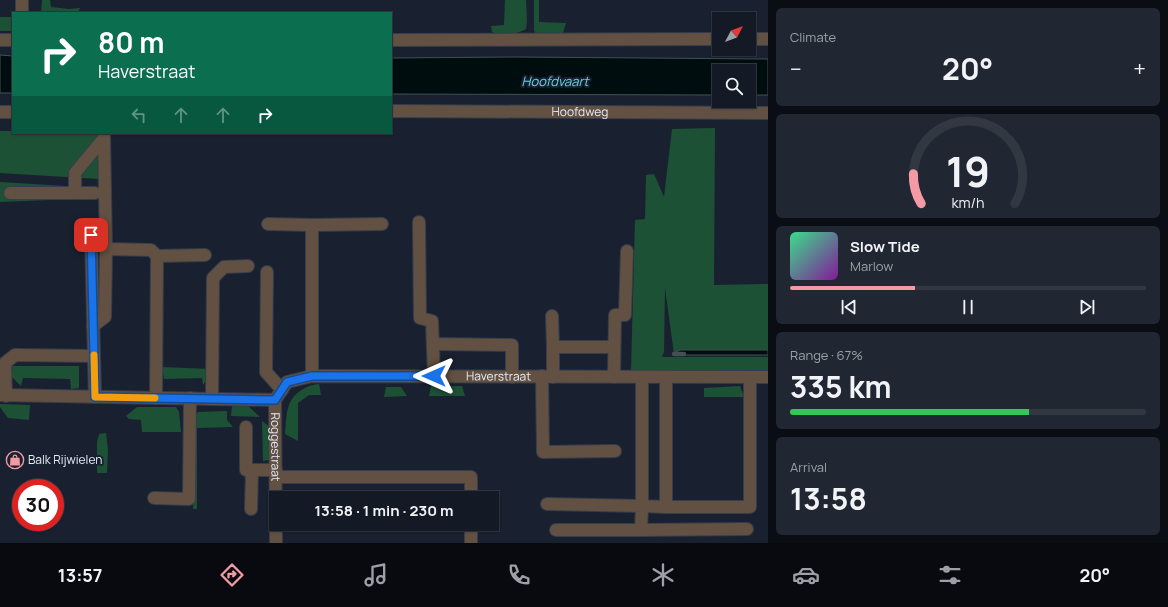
<!DOCTYPE html>
<html lang="en">
<head>
<meta charset="utf-8">
<style>
	:root { --surface:#131925; --page:#202632; --text:#f1f3f6; --muted:#9da0a7; --line:#323842; --accent:#f49aa4 }
	body { margin:0; font-family:Manrope,sans-serif; background:var(--page); color:var(--text); height:100vh; display:flex; flex-direction:column; font-size:15px; white-space:nowrap }
	* { box-sizing:border-box; margin:0 }
	p { font-size:13px; color:var(--muted) }
	.icon { flex:none; width:22px; height:22px; fill:none; stroke:currentColor; stroke-width:2; stroke-linecap:round; stroke-linejoin:round }
	.map { position:relative; flex:1; overflow:hidden }
	.panel { display:flex; flex-direction:column; gap:8px; padding:8px; background:#0a0e14; width:400px }
	.panel>* { flex:none }
	.guide { position:absolute; left:12px; top:12px; width:380px; height:122px; border-radius:0px; box-shadow:0 1px 3px #0004,0 0 0 1px var(--line); background:#0b6e4f; color:#fff; overflow:hidden }
	.needle { width:26px; rotate:49deg }
	.tools { position:absolute; left:712px; top:12px; display:grid; gap:8px }
	.tools a { display:grid; place-items:center; width:44px; height:44px; border-radius:0px; background:var(--surface); box-shadow:0 1px 3px #0004,0 0 0 1px var(--line); font-size:20px }
	.speed { position:absolute; left:12px; top:479px; display:flex; gap:8px; font-size:20px; font-weight:700; text-align:center }
	.speed>* { display:grid; place-content:center; width:52px; height:52px; border-radius:50%; background:var(--surface); box-shadow:0 1px 3px #0004,0 0 0 1px var(--line); line-height:1 }
	.speed .limit { border:6px solid #d22; background:#fff; color:#111 }
	.pin { position:absolute; display:grid; place-items:center; width:34px; height:34px; color:#fff; margin:-17px; border-radius:8px; box-shadow:0 2px 6px #0006 }
	.me { position:absolute; width:44px; margin:-22px; rotate:270deg; stroke-linejoin:round; filter:drop-shadow(0 0 3px #0008) }
	.turn { display:flex; align-items:center; gap:14px; height:84px; padding:0 20px; font-size:18px }
	.turn .icon { width:52px; height:52px; stroke-width:2.5 }
	.turn b { display:block; font-size:28px; line-height:34px }
	.lanes { display:flex; align-items:center; height:38px; padding:0 20px; background:#0003; justify-content:center; gap:20px; direction:ltr }
	.lanes .off { opacity:.35 }
	.big { font-size:30px; font-weight:700; line-height:1.1 }
	.panel .card { flex:1; display:flex; flex-direction:column; justify-content:center; gap:6px; min-width:0; padding:0 14px; border-radius:6px; background:var(--page) }
	.panel .dial { align-items:center; gap:0 }
	.dial svg { height:104px; overflow:visible; fill:none; stroke:var(--line); stroke-width:7; stroke-linecap:round; text-anchor:middle }
	.dial text { fill:var(--text); stroke:none }
	.song { display:flex; align-items:center; gap:12px }
	.cover { width:48px; height:48px; border-radius:6px; background:linear-gradient(135deg,hsl(150 70% 55%),hsl(290 70% 35%)) }
	.played { height:4px; border-radius:2px; background:linear-gradient(90deg,var(--accent) 35%,var(--line) 35%) }
	.keys { display:flex; justify-content:space-around; direction:ltr }
	.heat { display:flex; justify-content:space-between; align-items:center; font-size:22px; direction:ltr }
	.charge { height:6px; border-radius:3px; background:linear-gradient(90deg,#34c759 67%,var(--line) 0) }
	.trip { position:absolute; left:269px; top:491px; width:230px; height:40px; border-radius:0px; background:var(--surface); box-shadow:0 1px 3px #0004,0 0 0 1px var(--line); font-weight:700; line-height:40px; text-align:center }
	.tab-bar { display:flex; height:64px; justify-content:space-around; align-items:center; background:#080a0f; color:var(--muted) }
	.tab-bar .icon { width:28px; height:28px }
	.tab-bar .selected { color:var(--accent) }
	.tab-bar b { font-size:18px; color:var(--text) }
	main { display:flex; flex:1; min-height:0 }
	.map>svg:first-child { display:block }
	.green { fill:#1d5135 }
	.water { fill:#000d0f; stroke:#444f54 }
	.lines { fill:none; stroke-linecap:round; stroke-linejoin:round }
	.stream { stroke:#444f54; stroke-width:4.5 }
	.minor-casing { stroke:#353d4c; stroke-width:14 }
	.minor { stroke:#625142; stroke-width:12 }
	.route-casing { stroke:#114b97; stroke-width:10 }
	.route { stroke:#1a73e8; stroke-width:7 }
	.slow { stroke:#f59e0b; stroke-width:7 }
	.labels { text-anchor:middle; stroke-width:4; stroke-linejoin:round; paint-order:stroke }
	.street-label { font-size:12px; fill:#e4eaf5; stroke:#192131 }
	.poi-label { font-size:12px; fill:#e4eaf5; stroke:#192131; text-anchor:start }
	.water-label { font-size:13px; font-style:italic; fill:#62d5dd; stroke:#192131 }
</style>
</head>
<body>
<main>
<div class="map">
<svg width="768" height="543" viewBox="0 0 768 543">
	<rect width="100%" height="100%" fill="#192131"/>
	<path class="green" d="M 42,0 L 50,0 L 51,7 L 69,9 L 80,8 L 78,13 L 41,13 Z
		M 505,0 L 526,0 L 527,21 L 526,29 C 516,34 502,39 492,32 L 491,26 L 504,25 Z
		M 534,0 L 539,0 L 539,22 L 566,23 L 562,36 L 537,37 L 534,30 Z
		M 0,17 L 13,17 L 13,31 L 0,31 Z
		M 715,128 L 714,285 L 768,284 L 768,352 L 674,354 L 665,288 L 664,352 L 662,357 L 768,357 L 768,371 L 667,372 L 631,371 L 635,220 L 645,219 L 646,175 L 654,174 L 664,197 L 672,129 Z
		M 0,131 L 13,131 L 13,133 L 99,133 L 99,179 L 0,173 Z
		M 0,182 L 66,186 L 74,199 L 0,202 Z
		M 12,366 L 79,366 L 79,388 L 71,389 L 70,379 L 23,378 L 21,386 L 12,377 Z
		M 162,367 L 209,369 L 209,377 L 203,385 L 202,378 L 164,379 Z
		M 319,384 L 321,395 L 309,395 L 298,403 L 298,441 L 285,434 C 287,414 285,397 307,387 C 310,385 315,385 319,384 Z
		M 431,386 L 462,386 L 465,396 L 429,396 Z
		M 740,386 L 744,397 L 704,397 L 704,388 Z
		M 386,387 L 401,387 L 407,396 L 384,397 Z
		M 0,404 L 30,405 L 29,420 L 8,418 L 0,407 Z
		M 232,406 L 248,406 L 260,417 L 231,416 Z
		M 137,407 L 176,407 L 179,412 L 181,432 L 142,432 L 141,420 L 129,419 L 126,416 Z
		M 227,411 L 227,420 L 233,427 L 197,428 L 197,509 L 193,509 L 195,416 L 198,412 Z
		M 262,421 L 269,426 L 269,460 L 263,461 Z
		M 106,433 L 108,450 L 107,473 L 97,473 L 97,442 L 99,434 Z"/>
	<path class="water" d="M 0,55 L 13,56 L 13,93 L 0,93 Z
		M 515,57 L 768,59 L 768,95 L 749,95 L 749,71 L 719,71 L 719,95 L 391,94 L 391,58 Z
		M 680,350 L 768,350 L 768,355 L 679,355 L 677,353 L 678,351 Z"/>
	<g class="lines">
		<path class="stream" d="M 674,354 L 684,354"/>
		<defs>
			<g id="minor">
				<path d="M 22,13 L 22,0"/>
				<path d="M 749,39 L 768,39"/>
				<path d="M 0,40 L 13,40"/>
				<path d="M 391,40 L 719,39"/>
				<path id="s1" d="M 391,111 L 768,113"/>
				<path d="M 0,112 L 13,112"/>
				<path d="M 104,136 L 106,249"/>
				<path d="M 10,193 L 75,193 L 75,173 L 104,138"/>
				<path d="M 75,193 L 95,193"/>
				<path d="M 419,222 L 420,318 L 432,321 L 434,376"/>
				<path d="M 268,224 L 312,225"/>
				<path d="M 91,235 L 95,397"/>
				<path d="M 267,272 L 266,372 L 282,390"/>
				<path d="M 552,316 L 553,347 L 614,347"/>
				<path d="M 93,326 L 105,317 L 106,249 L 151,250 L 157,256"/>
				<path d="M 433,344 L 512,345 L 512,377"/>
				<path d="M 312,376 L 312,225 L 382,224"/>
				<path d="M 542,376 L 543,452 L 615,451"/>
				<path d="M 553,377 L 553,347"/>
				<path d="M 614,377 L 615,315 L 625,315 L 627,251"/>
				<path d="M 642,377 L 642,506 L 666,507"/>
				<path d="M 666,377 L 666,507 L 750,507 L 750,377"/>
				<path id="s2" d="M 0,395 L 275,400 L 287,382 L 312,376 L 768,377"/>
				<path d="M 6,396 L 5,363 L 15,355 L 94,356"/>
				<path d="M 156,398 L 157,256 L 205,255"/>
				<path d="M 212,399 L 213,278 L 224,267 L 248,266"/>
				<path id="s3" d="M 275,400 L 276,543"/>
				<path d="M 246,427 L 246,470 L 276,470"/>
				<path d="M 276,477 L 471,477 L 471,498"/>
				<path d="M 154,498 L 189,499 L 190,398"/>
				<path d="M 547,504 L 642,506 L 641,530 L 556,530"/>
				<path d="M 251,509 L 252,470"/>
				<path d="M 471,524 L 471,543"/>
				<path d="M 641,530 L 747,529"/>
			</g>
		</defs>
		<use href="#minor" class="minor-casing"/>
		<use href="#minor" class="minor"/>
	</g>
	<g class="lines">
		<defs>
			<path id="route" d="M 91,235 L 95,397 L 275,400 L 287,382 L 312,376 L 434,376"/>
		</defs>
		<use href="#route" class="route-casing"/>
		<use href="#route" class="route"/>
		<path class="slow" d="M 94,355 L 95,397 L 155,398"/>
	</g>
	<defs>
		<symbol id="shop-ring" viewBox="-11 -11 22 22"><circle r="9.5" fill="#192131" stroke="#f49aa4" stroke-width="1.5"/><path d="M-5-2.5h2.3a2.7 3.5 0 0 1 5.4 0H5L5.5 6h-11ZM-1.5-2.5h3a1.5 2.3 0 0 0-3 0Z" fill="#f49aa4"/></symbol>
	</defs>
	<g fill-rule="evenodd">
		<use href="#shop-ring" x="5" y="450" width="20" height="20"/>
	</g>
	<g class="labels">
		<g class="street-label">
			<text dy="4" stroke="none"><textPath href="#s1" startOffset="189">Hoofdweg</textPath></text>
			<text dy="4" stroke="none"><textPath href="#s2" startOffset="509">Haverstraat</textPath></text>
			<text dy="4" stroke="none"><textPath href="#s3" startOffset="47">Roggestraat</textPath></text>
		</g>
		<g class="poi-label">
			<text x="28" y="464">Balk Rijwielen</text>
		</g>
		<g class="water-label">
			<text x="555" y="86">Hoofdvaart</text>
		</g>
	</g>
</svg>
<div class="tools">
<a><svg class="needle" viewBox="-14 -14 28 28"><path d="M0-13l5 13h-10z" fill="#e53935"/><path d="M0 13l5-13h-10z" fill="#9da0a7"/></svg></a>
<a><svg class="icon" aria-label="search" viewBox="0 0 24 24"><circle cx="10" cy="10" r="6"/><path d="M15 15l6 6"/></svg></a>
</div>
<div class="speed"><div class="limit">30</div></div>
<div class="pin" style="left:91px;top:235px;background:#d93025"><svg class="icon" aria-label="arrive" viewBox="0 0 24 24"><path d="M6 21V4h12l-3 4 3 4H6"/></svg></div>
<svg class="me" style="left:434px;top:376px" viewBox="-20 -20 40 40"><path d="M0-17L14 15 0 8-14 15z" fill="#1a73e8" stroke="#fff" stroke-width="4"/></svg>
<div class="trip">13:58 · 1 min · 230 m</div>
<div class="guide">
<div class="turn"><svg class="icon" aria-label="right" viewBox="0 0 24 24"><path d="M7 20v-9h11M14 6l5 5-5 5"/></svg><div><b>80 m</b>Haverstraat</div></div>
<div class="lanes"><svg class="icon off" aria-label="left" viewBox="0 0 24 24"><path d="M17 20v-9H6M10 6l-5 5 5 5"/></svg><svg class="icon off" aria-label="ahead" viewBox="0 0 24 24"><path d="M12 20V5M6 11l6-6 6 6"/></svg><svg class="icon off" aria-label="ahead" viewBox="0 0 24 24"><path d="M12 20V5M6 11l6-6 6 6"/></svg><svg class="icon" aria-label="right" viewBox="0 0 24 24"><path d="M7 20v-9h11M14 6l5 5-5 5"/></svg></div>
</div>
</div>
<section class="panel">
<div class="card"><p>Climate</p>
<div class="heat"><a>−</a><b class="big">20°</b><a>+</a></div>
</div>
<div class="card dial"><svg viewBox="0 0 100 80">
<path d="M14 69A42 42 0 1 1 86 69"/>
<path d="M14 69A42 42 0 0 1 8 46" stroke="#f49aa4"/>
<text x="50" y="56" font-size="32" font-weight="700">19</text>
<text x="50" y="72" font-size="11">km/h</text>
</svg></div>
<div class="card">
<div class="song"><i class="cover"></i><div><b>Slow Tide</b><p>Marlow</p></div></div>
<div class="played"></div>
<div class="keys"><svg class="icon" aria-label="previous" viewBox="0 0 24 24"><path d="M18 5L8 12l10 7zM5 5v14"/></svg><svg class="icon" aria-label="pause" viewBox="0 0 24 24"><path d="M8 5v14M16 5v14"/></svg><svg class="icon" aria-label="next" viewBox="0 0 24 24"><path d="M6 5l10 7-10 7zM19 5v14"/></svg></div>
</div>
<div class="card"><p>Range · 67%</p><b class="big">335 km</b><div class="charge"></div></div>
<div class="card"><p>Arrival</p><b class="big">13:58</b></div>
</section>
</main>
<nav class="tab-bar">
<b>13:57</b>
<svg class="icon selected" aria-label="directions" viewBox="0 0 24 24"><path d="M12 3l9 9-9 9-9-9zM9 14v-3h6M13 9l2 2-2 2"/></svg>
<svg class="icon" aria-label="music" viewBox="0 0 24 24"><path d="M9 18V5l10-2v13"/><circle cx="6" cy="18" r="3"/><circle cx="16" cy="16" r="3"/></svg>
<svg class="icon" aria-label="phone" viewBox="0 0 24 24"><path d="M5 4h4l2 5-3 2q2 4 5 5l2-3 5 2v4C11 20 4 13 5 4z"/></svg>
<svg class="icon" aria-label="climate" viewBox="0 0 24 24"><path d="M12 3v18M4 7l16 10M4 17L20 7"/></svg>
<svg class="icon" aria-label="car" viewBox="0 0 24 24"><path d="M5 17H2v-5l4-1 3-4h7l3 4 3 1v5h-3M9 17h6M6 11h13"/><circle cx="7" cy="17" r="2"/><circle cx="17" cy="17" r="2"/></svg>
<svg class="icon" aria-label="filters" viewBox="0 0 24 24"><path d="M4 7h16M4 17h16"/><circle cx="9" cy="7" r="2"/><circle cx="15" cy="17" r="2"/></svg>
<b>20°</b>
</nav>
</body>
</html>
